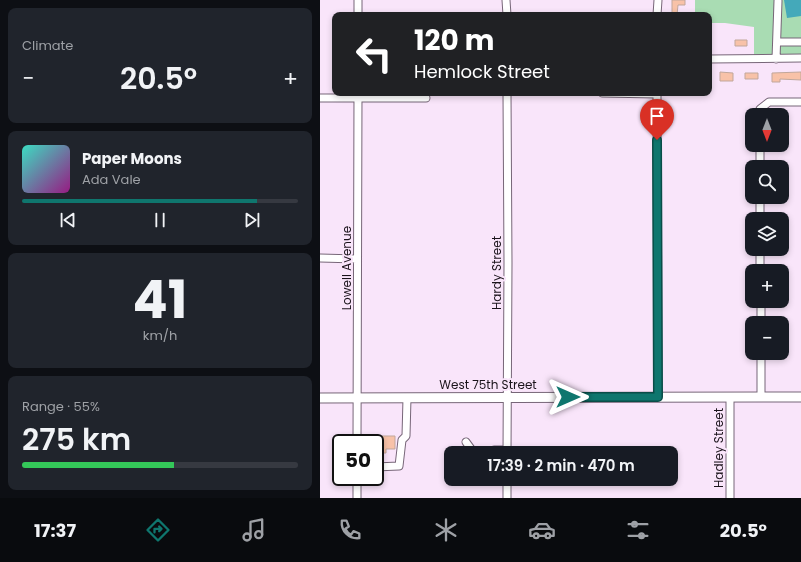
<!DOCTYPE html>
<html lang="en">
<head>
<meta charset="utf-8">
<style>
	:root { --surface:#171b24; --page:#20242c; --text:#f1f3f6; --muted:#9ea1a6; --line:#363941; --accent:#0f766e }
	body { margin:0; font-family:Poppins,sans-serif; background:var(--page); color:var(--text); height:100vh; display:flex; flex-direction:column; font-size:15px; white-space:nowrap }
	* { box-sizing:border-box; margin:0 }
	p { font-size:13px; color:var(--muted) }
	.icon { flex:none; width:22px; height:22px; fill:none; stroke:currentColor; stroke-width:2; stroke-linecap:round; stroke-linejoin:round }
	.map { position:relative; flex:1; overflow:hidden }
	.side { display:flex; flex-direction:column; gap:8px; padding:8px; background:#0d0f14; width:320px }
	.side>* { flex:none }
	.banner { position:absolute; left:12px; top:12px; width:380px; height:84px; border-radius:8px; box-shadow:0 2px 6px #0003; background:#202124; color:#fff; overflow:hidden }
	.needle { width:26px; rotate:180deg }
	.tools { position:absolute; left:425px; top:108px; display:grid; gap:8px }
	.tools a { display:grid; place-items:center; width:44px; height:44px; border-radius:8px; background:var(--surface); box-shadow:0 2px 6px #0003; font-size:20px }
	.speed { position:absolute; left:12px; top:434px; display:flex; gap:8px; font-size:20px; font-weight:700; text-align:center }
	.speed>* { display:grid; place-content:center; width:52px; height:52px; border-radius:50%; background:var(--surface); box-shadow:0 2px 6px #0003; line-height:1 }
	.speed .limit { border:2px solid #111; border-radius:6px; background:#fff; color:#111 }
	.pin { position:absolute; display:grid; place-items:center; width:34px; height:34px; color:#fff; margin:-41px -17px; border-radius:50% 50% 50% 0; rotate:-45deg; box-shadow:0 0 4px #0007 }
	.pin .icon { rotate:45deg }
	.me { position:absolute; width:44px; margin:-22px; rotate:90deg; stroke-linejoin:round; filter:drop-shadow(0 0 3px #0008) }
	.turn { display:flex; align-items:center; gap:14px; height:84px; padding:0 16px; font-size:18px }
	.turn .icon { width:52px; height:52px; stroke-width:2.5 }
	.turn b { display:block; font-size:28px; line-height:34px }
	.big { font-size:30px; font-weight:600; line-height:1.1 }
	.side .tile { flex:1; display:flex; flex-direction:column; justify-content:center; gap:6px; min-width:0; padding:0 14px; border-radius:8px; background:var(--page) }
	.side .dial { align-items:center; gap:0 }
	.dial b { font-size:52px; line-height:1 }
	.song { display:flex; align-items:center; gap:12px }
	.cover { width:48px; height:48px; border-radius:6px; background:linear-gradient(135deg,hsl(170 70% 55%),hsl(310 70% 35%)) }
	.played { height:4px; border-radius:2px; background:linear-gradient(90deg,var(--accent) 85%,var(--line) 85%) }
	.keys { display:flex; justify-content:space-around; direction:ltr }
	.heat { display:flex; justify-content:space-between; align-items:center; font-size:22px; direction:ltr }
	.charge { height:6px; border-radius:3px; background:linear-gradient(90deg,#34c759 55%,var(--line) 0) }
	.trip { position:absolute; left:124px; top:446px; width:234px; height:40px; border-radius:8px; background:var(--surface); box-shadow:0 2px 6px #0003; font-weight:600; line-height:40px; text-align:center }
	.tab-bar { display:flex; height:64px; justify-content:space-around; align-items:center; background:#090b0e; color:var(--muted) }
	.tab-bar .icon { width:28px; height:28px }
	.tab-bar .current { color:var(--accent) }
	.tab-bar b { font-size:18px; color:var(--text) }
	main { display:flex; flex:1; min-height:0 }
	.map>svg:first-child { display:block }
	.green { fill:#a9dcb3 }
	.water { fill:#44a9ba }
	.building { fill:#f8c2a8; stroke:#c1a79b }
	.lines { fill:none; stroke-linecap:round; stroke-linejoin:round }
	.minor-casing { stroke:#776678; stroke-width:9 }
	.major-casing { stroke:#776678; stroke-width:11 }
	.minor { stroke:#fff; stroke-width:7 }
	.major { stroke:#fff; stroke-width:9 }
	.route-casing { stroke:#0a4d48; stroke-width:10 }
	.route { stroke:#0f766e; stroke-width:7 }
	.labels { text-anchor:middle; stroke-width:4; stroke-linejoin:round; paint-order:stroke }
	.street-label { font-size:12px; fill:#1a131a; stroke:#f9e5fa }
</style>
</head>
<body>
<main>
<section class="side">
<div class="tile"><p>Climate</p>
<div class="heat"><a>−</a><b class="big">20.5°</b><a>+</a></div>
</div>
<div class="tile">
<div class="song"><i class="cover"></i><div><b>Paper Moons</b><p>Ada Vale</p></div></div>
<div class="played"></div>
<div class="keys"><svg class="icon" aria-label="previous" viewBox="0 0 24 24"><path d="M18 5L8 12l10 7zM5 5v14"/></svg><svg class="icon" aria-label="pause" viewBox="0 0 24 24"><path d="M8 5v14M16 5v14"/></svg><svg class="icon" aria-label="next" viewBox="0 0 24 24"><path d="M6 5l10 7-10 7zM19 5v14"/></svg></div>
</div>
<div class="tile dial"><b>41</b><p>km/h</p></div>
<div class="tile"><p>Range · 55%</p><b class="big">275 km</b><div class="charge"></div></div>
</section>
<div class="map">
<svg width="481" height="498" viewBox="0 0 481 498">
	<rect width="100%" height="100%" fill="#f9e5fa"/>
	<path class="green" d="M 375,0 L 481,0 L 481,56 L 434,56 L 434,27 L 405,23 L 389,23 L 389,15 L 375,15 Z"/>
	<path class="water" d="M 464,0 L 481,0 L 481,16 L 467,18 Z"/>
	<path class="building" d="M 352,0 L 365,0 L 365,5 L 358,5 L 357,15 L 352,15 Z
		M 415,40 L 427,40 L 427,46 L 415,46 Z
		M 400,72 L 413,73 L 413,81 L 400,81 Z
		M 481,72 L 481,80 L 460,79 L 460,82 L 452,82 L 452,73 Z
		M 425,73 L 438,73 L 438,79 L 425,79 Z
		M 52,436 L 75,436 L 75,449 L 66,449 L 66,453 L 60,453 L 60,449 L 55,449 L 55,443 L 52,443 Z"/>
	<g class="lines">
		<defs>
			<path id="minor" d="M 186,0 L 187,15
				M 38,15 L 38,0
				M 337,15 L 338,0
				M 457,42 L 481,42
				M 389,59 L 481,58
				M 456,59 L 458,1
				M 282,93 L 337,94
				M 337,93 L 338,397
				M 0,98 L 106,98
				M 440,115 L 440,109 L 449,102 L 481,102
				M 440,145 L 440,167
				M 440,197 L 440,219
				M 440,249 L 440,271
				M 0,258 L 37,259
				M 441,301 L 441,323
				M 441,353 L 441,397
				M 410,397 L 410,498
				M 146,442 L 154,453
				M 37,443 L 38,93
				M 162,453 L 174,450 L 187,450
				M 187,453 L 188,263 L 187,93
				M 55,467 L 79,466 L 82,440 L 86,436 L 87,398
				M 37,477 L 37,498
				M 187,498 L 187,479"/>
			<path id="major" d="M 0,398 L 481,397"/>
		</defs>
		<use href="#minor" class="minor-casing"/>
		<use href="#major" class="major-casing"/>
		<use href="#minor" class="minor"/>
		<use href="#major" class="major"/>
	</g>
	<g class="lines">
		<defs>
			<path id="route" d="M 248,397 L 338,397 L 337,140"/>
		</defs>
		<use href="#route" class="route-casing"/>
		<use href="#route" class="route"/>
	</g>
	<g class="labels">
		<g class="street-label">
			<text transform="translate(27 268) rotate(-90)" y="4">Lowell Avenue</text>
			<text transform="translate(177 273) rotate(-90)" y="4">Hardy Street</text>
			<text x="168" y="389">West 75th Street</text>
			<text transform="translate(399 448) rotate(-90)" y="4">Hadley Street</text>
		</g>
	</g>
</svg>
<div class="tools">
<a><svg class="needle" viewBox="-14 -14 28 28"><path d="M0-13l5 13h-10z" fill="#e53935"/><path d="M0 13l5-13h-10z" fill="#9ea1a6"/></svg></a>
<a><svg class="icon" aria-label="search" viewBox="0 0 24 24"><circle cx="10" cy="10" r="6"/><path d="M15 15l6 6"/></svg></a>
<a><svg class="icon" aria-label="layers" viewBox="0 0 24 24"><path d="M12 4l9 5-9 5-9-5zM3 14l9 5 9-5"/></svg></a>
<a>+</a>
<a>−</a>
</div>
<div class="speed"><div class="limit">50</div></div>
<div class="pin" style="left:337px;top:140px;background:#d93025"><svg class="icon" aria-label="arrive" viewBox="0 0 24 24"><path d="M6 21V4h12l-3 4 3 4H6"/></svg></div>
<svg class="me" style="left:248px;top:397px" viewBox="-20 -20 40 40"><path d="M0-17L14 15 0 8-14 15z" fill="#0f766e" stroke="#fff" stroke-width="4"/></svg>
<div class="trip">17:39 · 2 min · 470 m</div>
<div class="banner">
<div class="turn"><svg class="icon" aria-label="left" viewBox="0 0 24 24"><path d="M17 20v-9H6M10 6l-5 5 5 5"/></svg><div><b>120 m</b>Hemlock Street</div></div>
</div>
</div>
</main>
<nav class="tab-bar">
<b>17:37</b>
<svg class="icon current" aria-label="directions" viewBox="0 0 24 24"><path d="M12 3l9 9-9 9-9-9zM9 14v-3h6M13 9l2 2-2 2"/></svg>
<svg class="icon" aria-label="music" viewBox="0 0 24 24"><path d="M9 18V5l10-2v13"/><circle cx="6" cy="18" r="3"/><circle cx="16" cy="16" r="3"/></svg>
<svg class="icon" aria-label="phone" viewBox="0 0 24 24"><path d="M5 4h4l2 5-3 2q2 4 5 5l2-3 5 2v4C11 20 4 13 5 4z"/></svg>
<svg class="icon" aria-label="climate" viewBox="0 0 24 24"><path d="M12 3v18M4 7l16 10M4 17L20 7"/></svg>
<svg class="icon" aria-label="car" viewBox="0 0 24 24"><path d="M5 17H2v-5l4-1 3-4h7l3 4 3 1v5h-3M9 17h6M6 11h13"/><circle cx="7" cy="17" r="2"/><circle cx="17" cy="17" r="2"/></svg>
<svg class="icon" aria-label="filters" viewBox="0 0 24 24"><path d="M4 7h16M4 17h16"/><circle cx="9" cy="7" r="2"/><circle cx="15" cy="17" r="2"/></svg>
<b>20.5°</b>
</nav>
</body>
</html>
